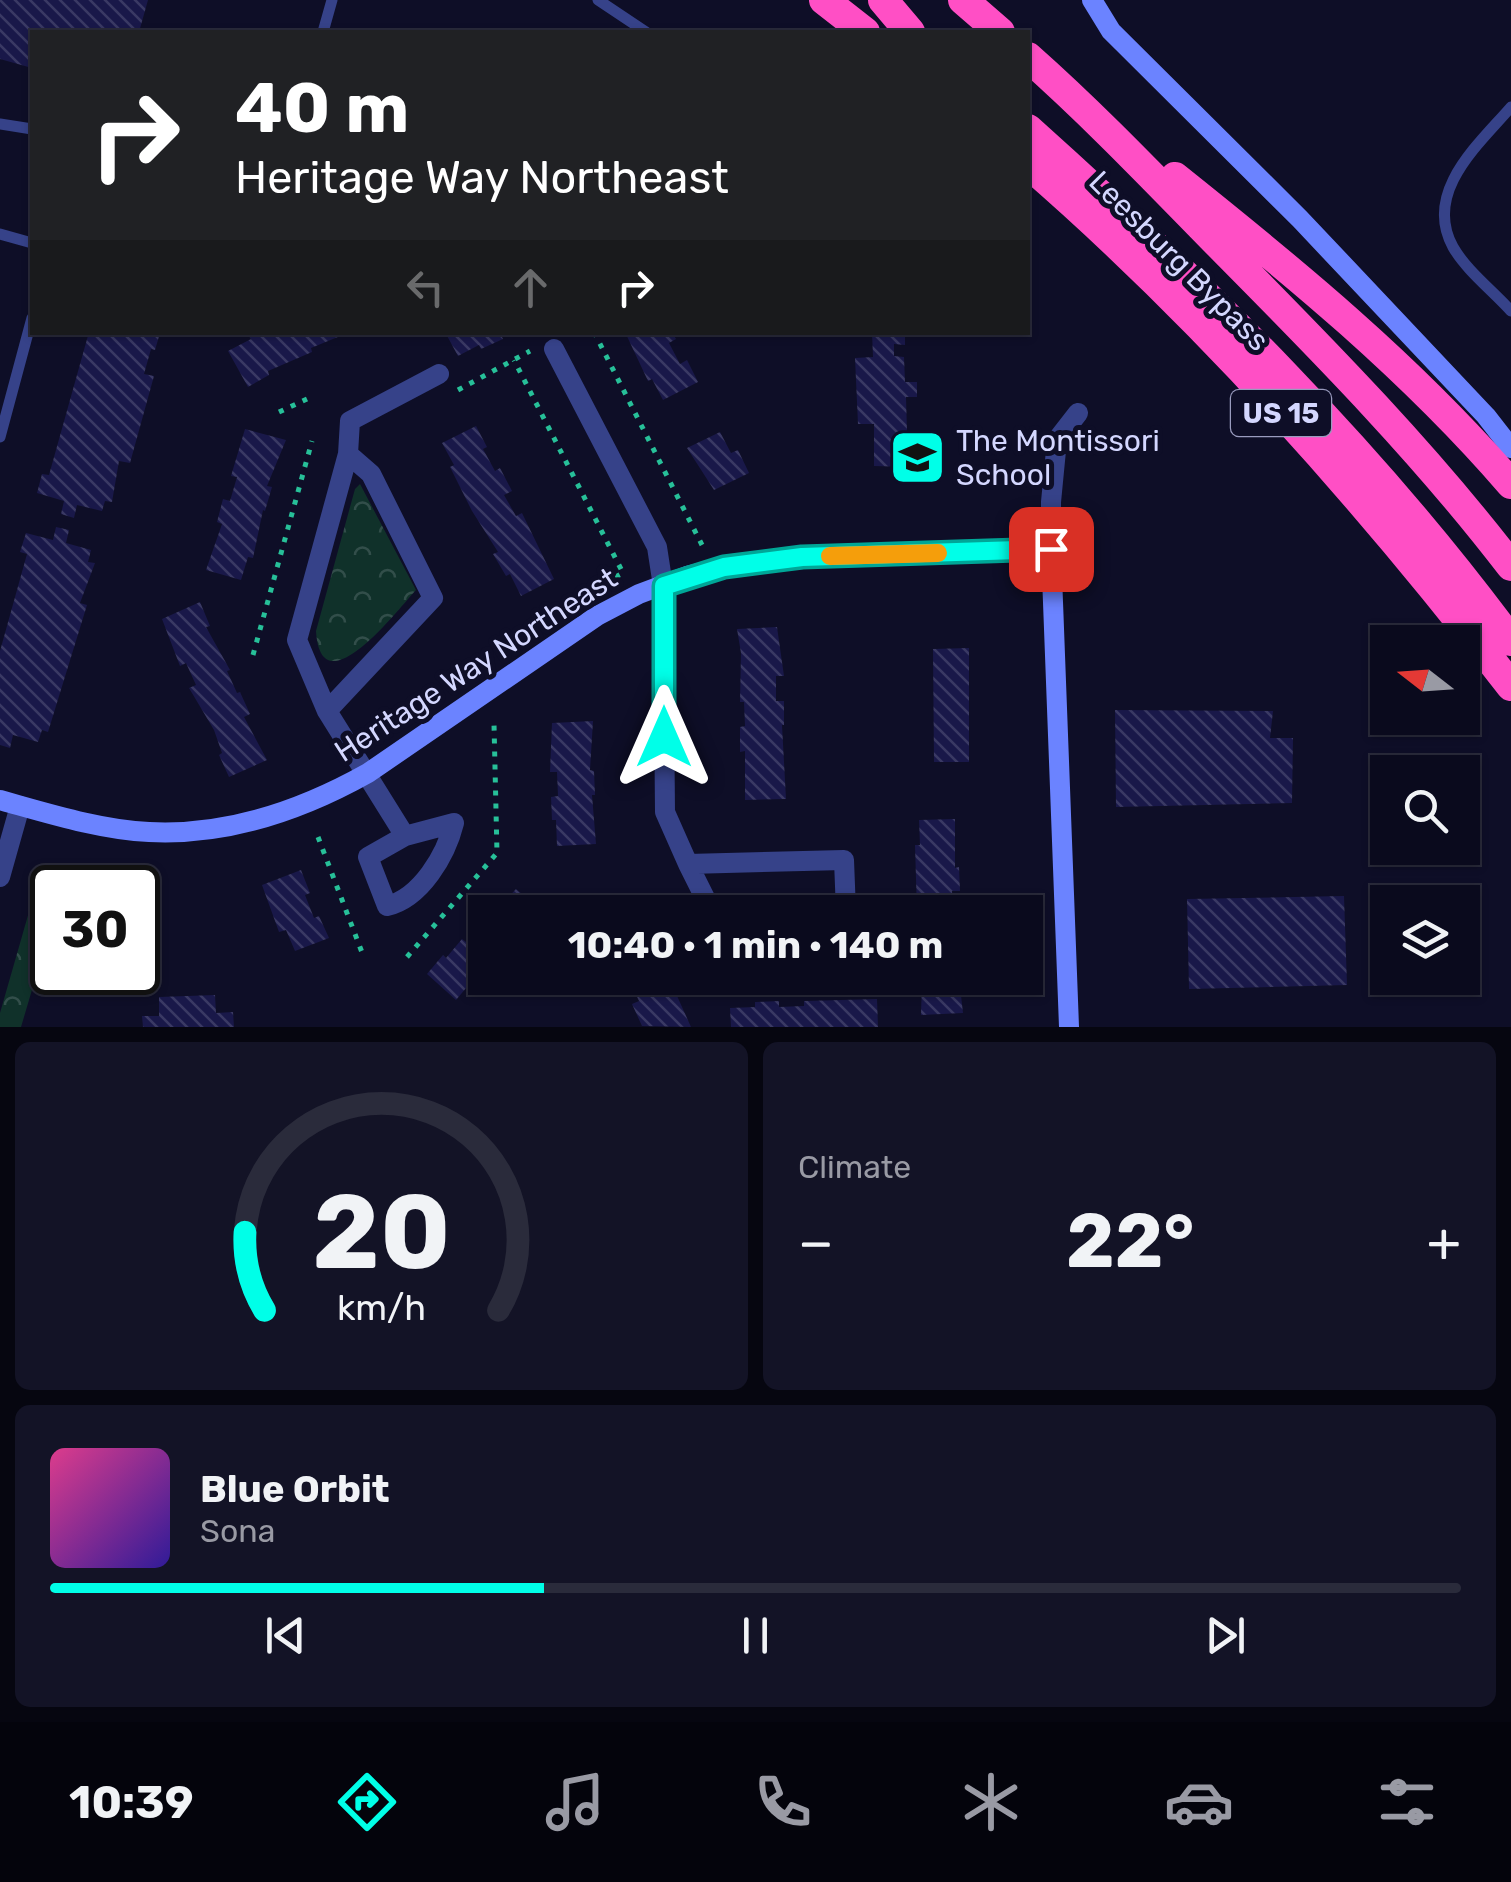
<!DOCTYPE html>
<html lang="en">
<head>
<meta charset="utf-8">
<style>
	:root { --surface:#0a0a1d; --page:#131326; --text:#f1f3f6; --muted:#999aa4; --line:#2a2b3b; --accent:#00ffe8 }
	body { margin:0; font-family:Rubik,sans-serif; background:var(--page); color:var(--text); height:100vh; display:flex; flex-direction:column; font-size:38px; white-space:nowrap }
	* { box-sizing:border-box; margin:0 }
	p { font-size:32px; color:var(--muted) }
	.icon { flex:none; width:55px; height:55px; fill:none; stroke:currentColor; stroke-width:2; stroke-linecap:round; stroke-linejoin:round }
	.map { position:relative; height:1027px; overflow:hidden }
	.drawer { display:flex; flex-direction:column; gap:15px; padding:15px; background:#060610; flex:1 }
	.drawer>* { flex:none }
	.top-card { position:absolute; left:30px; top:30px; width:1000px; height:305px; border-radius:0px; box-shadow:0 2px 8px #0004,0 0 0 2px var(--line); background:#202124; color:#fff; overflow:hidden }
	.needle { width:65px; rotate:287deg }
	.buttons { position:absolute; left:1370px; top:625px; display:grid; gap:20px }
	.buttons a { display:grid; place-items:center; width:110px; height:110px; border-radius:0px; background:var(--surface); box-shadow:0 2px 8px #0004,0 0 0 2px var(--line); font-size:50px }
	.speed { position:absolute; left:30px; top:865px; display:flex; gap:20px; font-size:50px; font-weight:700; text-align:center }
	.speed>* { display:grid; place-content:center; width:130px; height:130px; border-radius:50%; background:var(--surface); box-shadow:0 2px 8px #0004,0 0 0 2px var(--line); line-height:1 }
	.speed .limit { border:5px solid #111; border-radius:15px; background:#fff; color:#111 }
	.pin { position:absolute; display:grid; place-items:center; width:85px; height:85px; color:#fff; margin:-42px; border-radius:20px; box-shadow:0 5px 15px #0006 }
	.me { position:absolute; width:110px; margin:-55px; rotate:0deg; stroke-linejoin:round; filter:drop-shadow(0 0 8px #0008) }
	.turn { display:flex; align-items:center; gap:35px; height:210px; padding:0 40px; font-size:45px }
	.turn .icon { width:130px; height:130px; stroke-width:2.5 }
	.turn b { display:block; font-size:70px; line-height:85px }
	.lanes { display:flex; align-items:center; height:95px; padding:0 40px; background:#0003; justify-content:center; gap:50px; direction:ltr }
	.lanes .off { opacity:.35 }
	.big { font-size:75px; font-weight:700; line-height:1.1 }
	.drawer .widget { flex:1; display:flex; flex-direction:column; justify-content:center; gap:15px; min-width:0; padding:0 35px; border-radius:15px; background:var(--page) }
	.drawer .dial { align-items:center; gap:0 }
	.dial svg { height:260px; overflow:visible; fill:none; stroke:var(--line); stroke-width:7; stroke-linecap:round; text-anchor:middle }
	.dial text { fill:var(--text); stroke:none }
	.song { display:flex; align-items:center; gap:30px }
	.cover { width:120px; height:120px; border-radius:15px; background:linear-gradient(135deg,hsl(330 70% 55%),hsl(250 70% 35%)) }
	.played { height:10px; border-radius:5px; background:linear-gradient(90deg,var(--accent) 35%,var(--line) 35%) }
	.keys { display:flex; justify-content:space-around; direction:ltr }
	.heat { display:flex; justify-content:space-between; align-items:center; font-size:55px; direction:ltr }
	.drawer .tiles { flex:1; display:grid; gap:15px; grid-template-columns:1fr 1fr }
	.widget:last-child { grid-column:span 2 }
	.trip { position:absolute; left:468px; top:895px; width:575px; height:100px; border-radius:0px; background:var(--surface); box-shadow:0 2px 8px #0004,0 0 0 2px var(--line); font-weight:700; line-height:100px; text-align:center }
	.tabs { display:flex; height:160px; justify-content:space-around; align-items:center; background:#04040c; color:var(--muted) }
	.tabs .icon { width:70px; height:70px }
	.tabs .selected { color:var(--accent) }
	.tabs b { font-size:45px; color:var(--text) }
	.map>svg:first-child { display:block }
	.forest { fill:url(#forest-crowns) }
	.building { fill:url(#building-back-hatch) }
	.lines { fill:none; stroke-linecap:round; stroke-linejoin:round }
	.path { stroke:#27c099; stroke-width:5; stroke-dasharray:5 8; stroke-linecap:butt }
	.lane { stroke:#364289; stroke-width:11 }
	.street { stroke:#364289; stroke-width:20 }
	.secondary { stroke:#6b83ff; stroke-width:20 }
	.highway { stroke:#ff4fc5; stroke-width:30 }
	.route-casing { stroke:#00a697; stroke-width:25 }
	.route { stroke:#00ffe8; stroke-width:18 }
	.slow { stroke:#f59e0b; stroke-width:18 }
	.labels { text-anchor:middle; stroke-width:10; stroke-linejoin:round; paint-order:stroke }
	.shield { fill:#0e0e27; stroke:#999bbe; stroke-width:2.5 }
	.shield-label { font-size:28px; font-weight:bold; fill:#d4d7ff }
	.street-label { font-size:30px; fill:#d4d7ff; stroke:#0e0e27 }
	.poi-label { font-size:30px; fill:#d4d7ff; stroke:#0e0e27; text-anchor:start }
</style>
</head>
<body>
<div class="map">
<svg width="1511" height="1027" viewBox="0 0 1511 1027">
	<defs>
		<pattern id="forest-crowns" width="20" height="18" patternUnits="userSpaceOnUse" patternTransform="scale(2.5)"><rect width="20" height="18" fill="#10312a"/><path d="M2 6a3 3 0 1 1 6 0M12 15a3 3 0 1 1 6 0" fill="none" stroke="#324e4a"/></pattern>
		<pattern id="building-back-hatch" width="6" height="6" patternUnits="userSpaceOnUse" patternTransform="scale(2.5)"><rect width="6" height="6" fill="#191849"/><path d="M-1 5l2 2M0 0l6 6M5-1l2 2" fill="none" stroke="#3a3964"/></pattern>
	</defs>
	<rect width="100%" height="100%" fill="#0e0e27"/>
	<path class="forest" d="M 360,484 L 416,590 C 399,608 321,711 316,631 L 355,489 Z
		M 50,874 L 64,885 L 52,888 L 52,922 L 21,1027 L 0,1027 L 0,1013 L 37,884 Z"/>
	<path class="building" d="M 0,0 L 148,0 L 139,32 L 32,32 L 32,68 L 0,59 Z
		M 89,332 L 160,333 L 155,350 L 151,349 L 144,374 L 154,376 L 130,463 L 119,461 L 112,502 L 105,501 L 102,511 L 77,505 L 74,518 L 61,514 L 64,501 L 37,493 L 42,474 L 49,475 Z
		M 253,332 L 350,332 L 311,348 L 312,352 L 268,371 L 269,375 L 248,387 L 228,351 L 251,339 L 248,335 Z
		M 445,332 L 507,332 L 501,335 L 503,339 L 481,349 L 479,345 L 458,356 Z
		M 625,332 L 672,332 L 676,339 L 669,343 L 680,364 L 687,360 L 698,382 L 663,400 L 652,379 L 648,381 Z
		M 872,332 L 905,332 L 905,345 L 894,344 L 894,356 L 904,357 L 905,382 L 917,382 L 917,397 L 906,397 L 908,467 L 874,466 L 874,424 L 858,424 L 855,358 L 873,357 Z
		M 476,426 L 487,447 L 483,449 L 495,471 L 500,468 L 512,491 L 504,495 L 516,516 L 522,513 L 554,579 L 521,596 L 510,574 L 506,576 L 493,554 L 498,552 L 472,511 L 450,467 L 454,465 L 442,443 Z
		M 245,429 L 286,440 L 267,486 L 272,487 L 265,511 L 263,510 L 253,558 L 248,557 L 241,580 L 206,570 L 222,524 L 217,522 L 223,499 L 230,501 L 237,477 L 231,476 Z
		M 720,432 L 731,453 L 738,450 L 749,473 L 714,490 L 687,448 Z
		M 56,527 L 69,530 L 66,543 L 91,550 L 88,562 L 95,563 L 80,603 L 87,605 L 48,732 L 42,730 L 38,742 L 13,735 L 10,748 L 0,745 L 0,651 L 27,554 L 20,552 L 26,533 L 53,540 Z
		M 200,602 L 210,626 L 206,627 L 230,670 L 227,671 L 237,693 L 240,692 L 250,714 L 244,717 L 267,760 L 229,777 L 219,755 L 222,753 L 214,730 L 189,688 L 196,685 L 186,663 L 180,666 L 162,619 Z
		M 777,627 L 784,676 L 776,676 L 776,701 L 784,701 L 784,725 L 782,725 L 786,799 L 745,800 L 745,751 L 740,752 L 740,727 L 745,726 L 744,702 L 740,702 L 741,653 L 737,629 Z
		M 969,648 L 969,762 L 934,762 L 933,649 Z
		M 1115,710 L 1273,711 L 1270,738 L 1293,738 L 1292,803 L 1116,807 Z
		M 593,721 L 590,770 L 594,771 L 595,795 L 592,795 L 596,844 L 557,846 L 556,820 L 552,820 L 551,797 L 558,796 L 557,772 L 550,772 L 552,723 Z
		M 955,819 L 955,868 L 959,867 L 960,891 L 952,891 L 953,912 L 917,912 L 915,845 L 920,845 L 919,820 Z
		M 301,870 L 310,893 L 305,895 L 314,918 L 319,916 L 329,938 L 295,951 L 286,930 L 279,932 L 262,885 Z
		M 516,889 L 543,912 L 489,912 L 496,904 L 499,907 Z
		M 1344,896 L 1347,985 L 1189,989 L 1187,899 Z
		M 485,917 L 485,978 L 478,986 L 472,981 L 456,1000 L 427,974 L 443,955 L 446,958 L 462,939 L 466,942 Z
		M 628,978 L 669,978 L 691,1027 L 642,1026 L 632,1004 L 639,1001 Z
		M 922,978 L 959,978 L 963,1013 L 921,1015 Z
		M 215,995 L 216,1013 L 233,1012 L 234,1027 L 143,1027 L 142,1016 L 159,1016 L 159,997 Z
		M 877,999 L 878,1027 L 731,1027 L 730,1008 L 755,1007 L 755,1002 L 779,1001 L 779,1007 L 804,1006 L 804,1001 Z"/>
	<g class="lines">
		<path class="path" d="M 594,332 L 702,545
			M 458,390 L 530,351
			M 279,412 L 307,399
			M 506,647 L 580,595 L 623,573 L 514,360
			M 253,655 L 312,441
			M 318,837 L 363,955
			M 407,957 L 497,853 L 494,724
			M 697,978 L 700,978
			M 890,978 L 891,1003"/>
		<path class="lane" d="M 598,0 L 646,32
			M 323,32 L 332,0
			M 1511,107 C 1478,145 1423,192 1453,247 C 1466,270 1493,291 1511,311
			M 0,124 L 32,129
			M 0,234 L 32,243
			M 0,437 L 32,318"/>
		<path class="street" d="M 554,349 L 657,547 L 663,586 L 665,812 L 688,864
			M 1051,549 L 1051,502 L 1057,440 L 1078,413
			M 327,711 L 433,598 L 371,474 L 348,454
			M 454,823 C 446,855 421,898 387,906 L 368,857 L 405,836 Z
			M 405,836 L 327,711 L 297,640 L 348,454 L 350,421 L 439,374
			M 0,877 L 20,806
			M 712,912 L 688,864 L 844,860 L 846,912"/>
		<path class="secondary" d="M 1092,0 L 1111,31 L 1300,219 L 1486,416 L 1511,448
			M 0,800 C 47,813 101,830 149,832 C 226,836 302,810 368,773 L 597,616 L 639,594 L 687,576 L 723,567 L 801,557 L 1051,549 L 1069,1027"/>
		<path class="highway" d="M 824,0 L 865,32
			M 883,0 L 910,32
			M 963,0 L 1000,32
			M 1028,57 C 1098,119 1163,188 1229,255 C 1327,354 1426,455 1511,566
			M 1028,129 C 1202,285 1372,452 1511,641
			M 1028,164 C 1207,319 1366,499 1511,686
			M 1175,177 C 1294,272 1411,368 1511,484"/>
	</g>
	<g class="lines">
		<defs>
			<path id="route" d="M 664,737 L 664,586 L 724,567 L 802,557 L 1051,549"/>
		</defs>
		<use href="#route" class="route-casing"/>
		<use href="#route" class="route"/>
		<path class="slow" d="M 830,556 L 938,553"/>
	</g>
	<defs>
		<symbol id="school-square" viewBox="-11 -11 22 22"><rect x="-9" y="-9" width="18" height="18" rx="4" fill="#00ffe8" stroke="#0e0e27"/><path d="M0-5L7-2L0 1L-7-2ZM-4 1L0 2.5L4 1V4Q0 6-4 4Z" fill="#111"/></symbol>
	</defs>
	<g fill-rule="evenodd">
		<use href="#school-square" x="886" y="426" width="63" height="63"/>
	</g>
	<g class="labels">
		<rect class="shield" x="1231" y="390" width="100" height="46" rx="8"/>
		<g class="shield-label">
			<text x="1281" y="423">US 15</text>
		</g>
		<g class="street-label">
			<text transform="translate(1179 261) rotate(45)" y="10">Leesburg Bypass</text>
			<text transform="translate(476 665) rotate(-33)" y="10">Heritage Way Northeast</text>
		</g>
		<g class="poi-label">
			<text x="956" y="451">The Montissori<tspan x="956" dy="34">School</tspan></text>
		</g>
	</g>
</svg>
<div class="buttons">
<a><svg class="needle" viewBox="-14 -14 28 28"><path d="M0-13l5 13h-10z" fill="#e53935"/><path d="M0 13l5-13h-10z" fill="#999aa4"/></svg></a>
<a><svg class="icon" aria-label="search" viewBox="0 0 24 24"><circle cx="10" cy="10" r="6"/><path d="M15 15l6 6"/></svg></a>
<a><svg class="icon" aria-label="layers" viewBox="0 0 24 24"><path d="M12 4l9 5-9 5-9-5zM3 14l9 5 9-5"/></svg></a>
</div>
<div class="speed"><div class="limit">30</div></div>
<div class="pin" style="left:1051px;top:549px;background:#d93025"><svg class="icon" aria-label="arrive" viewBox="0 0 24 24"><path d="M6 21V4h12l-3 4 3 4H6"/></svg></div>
<svg class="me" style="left:664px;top:737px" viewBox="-20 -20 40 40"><path d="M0-17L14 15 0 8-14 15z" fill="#00ffe8" stroke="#fff" stroke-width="4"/></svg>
<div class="trip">10:40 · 1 min · 140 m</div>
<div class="top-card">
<div class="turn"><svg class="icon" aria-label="right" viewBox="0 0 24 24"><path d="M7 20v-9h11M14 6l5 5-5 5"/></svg><div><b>40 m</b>Heritage Way Northeast</div></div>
<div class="lanes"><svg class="icon off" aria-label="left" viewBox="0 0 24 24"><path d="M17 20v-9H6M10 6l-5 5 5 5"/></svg><svg class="icon off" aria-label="ahead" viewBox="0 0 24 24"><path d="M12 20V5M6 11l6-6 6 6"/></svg><svg class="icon" aria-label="right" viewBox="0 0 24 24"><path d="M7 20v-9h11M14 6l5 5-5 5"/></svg></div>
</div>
</div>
<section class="drawer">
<div class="tiles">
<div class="widget dial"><svg viewBox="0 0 100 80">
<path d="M14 69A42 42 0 1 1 86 69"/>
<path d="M14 69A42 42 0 0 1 8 45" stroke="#00ffe8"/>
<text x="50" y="56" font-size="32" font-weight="700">20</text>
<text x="50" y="72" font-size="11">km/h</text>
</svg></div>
<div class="widget"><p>Climate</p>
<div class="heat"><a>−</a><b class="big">22°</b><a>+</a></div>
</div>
<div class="widget">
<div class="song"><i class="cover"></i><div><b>Blue Orbit</b><p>Sona</p></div></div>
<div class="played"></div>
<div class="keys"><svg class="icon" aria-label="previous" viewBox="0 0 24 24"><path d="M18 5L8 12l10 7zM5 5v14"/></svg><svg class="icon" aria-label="pause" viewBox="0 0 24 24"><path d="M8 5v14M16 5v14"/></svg><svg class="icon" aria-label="next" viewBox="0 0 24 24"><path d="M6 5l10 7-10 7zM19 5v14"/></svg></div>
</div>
</div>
</section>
<nav class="tabs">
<b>10:39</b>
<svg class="icon selected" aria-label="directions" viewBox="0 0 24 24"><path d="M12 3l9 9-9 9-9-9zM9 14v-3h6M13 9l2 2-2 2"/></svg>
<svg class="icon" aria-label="music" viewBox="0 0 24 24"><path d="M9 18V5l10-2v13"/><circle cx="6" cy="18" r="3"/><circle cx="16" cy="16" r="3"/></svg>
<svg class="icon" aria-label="phone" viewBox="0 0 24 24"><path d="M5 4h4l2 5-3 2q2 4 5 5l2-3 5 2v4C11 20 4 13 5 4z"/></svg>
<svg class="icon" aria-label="climate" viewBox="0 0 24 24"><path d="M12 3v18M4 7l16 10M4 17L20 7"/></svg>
<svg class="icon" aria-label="car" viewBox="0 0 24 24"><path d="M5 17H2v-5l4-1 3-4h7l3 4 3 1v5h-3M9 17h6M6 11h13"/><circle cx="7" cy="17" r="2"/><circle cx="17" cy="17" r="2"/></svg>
<svg class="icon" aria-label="filters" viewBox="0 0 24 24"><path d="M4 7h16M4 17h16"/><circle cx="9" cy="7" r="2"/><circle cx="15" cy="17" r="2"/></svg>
</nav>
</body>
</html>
